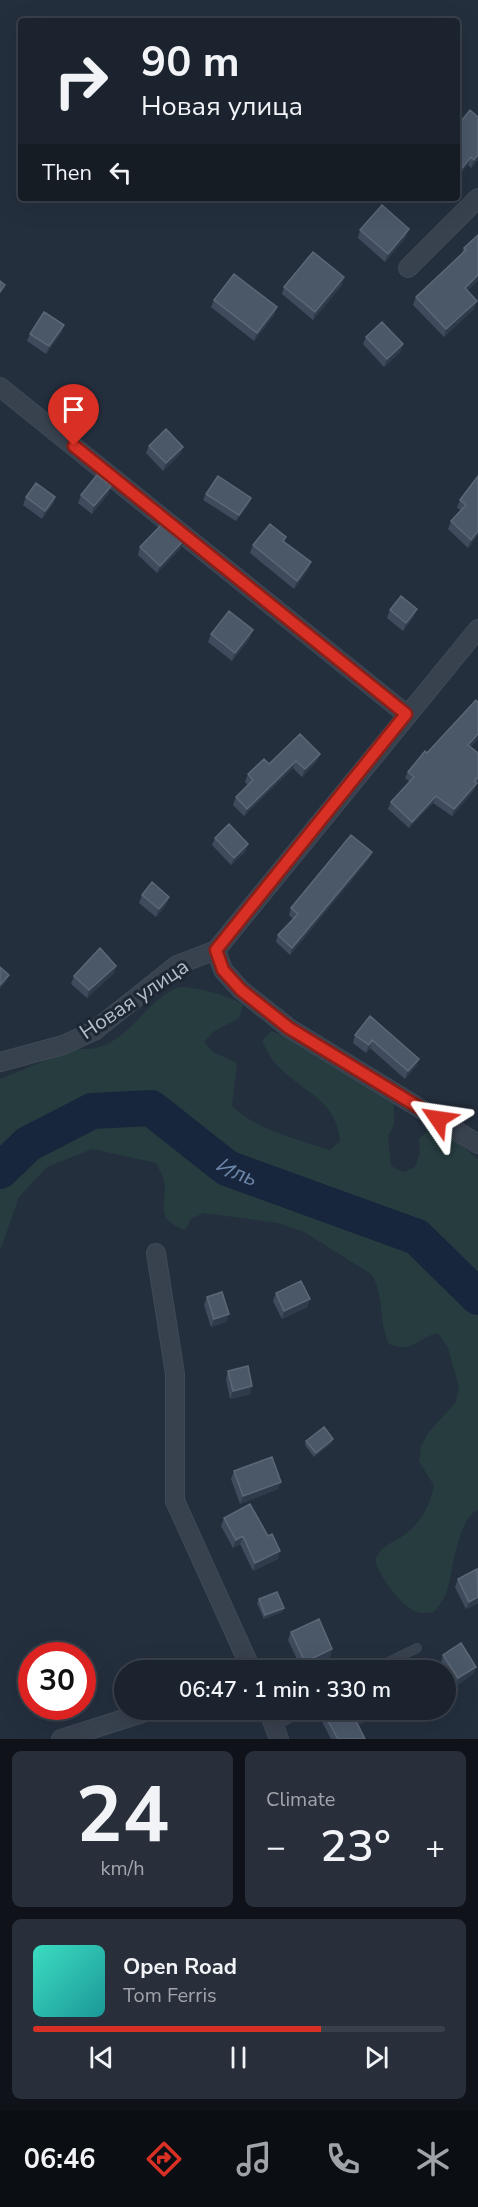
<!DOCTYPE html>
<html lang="en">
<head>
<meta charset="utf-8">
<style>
	:root { --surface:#1b232e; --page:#282f3a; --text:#f1f3f6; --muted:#a0a4aa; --line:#39404a; --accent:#d93025 }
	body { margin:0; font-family:"Nunito Sans",sans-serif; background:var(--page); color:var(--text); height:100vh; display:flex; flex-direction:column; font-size:22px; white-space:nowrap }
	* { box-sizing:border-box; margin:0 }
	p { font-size:20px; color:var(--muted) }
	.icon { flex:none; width:33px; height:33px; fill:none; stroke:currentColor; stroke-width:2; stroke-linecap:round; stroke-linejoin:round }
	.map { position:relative; height:1739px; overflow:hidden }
	.panel { display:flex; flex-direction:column; gap:12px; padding:12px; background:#0f1319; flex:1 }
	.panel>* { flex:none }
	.top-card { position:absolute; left:18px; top:18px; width:442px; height:183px; border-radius:6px; box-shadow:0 6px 24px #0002,0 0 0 2px var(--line); background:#1b232e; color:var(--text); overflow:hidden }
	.speed { position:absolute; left:18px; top:1642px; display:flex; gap:12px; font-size:30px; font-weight:700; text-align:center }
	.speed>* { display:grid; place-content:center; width:78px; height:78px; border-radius:50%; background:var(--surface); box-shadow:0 6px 24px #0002,0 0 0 2px var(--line); line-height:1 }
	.speed .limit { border:9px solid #d22; background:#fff; color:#111 }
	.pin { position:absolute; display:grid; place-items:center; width:51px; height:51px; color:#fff; margin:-62px -26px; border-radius:50% 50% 50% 0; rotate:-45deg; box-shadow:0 0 6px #0007 }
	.pin .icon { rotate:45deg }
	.me { position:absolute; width:66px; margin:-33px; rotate:302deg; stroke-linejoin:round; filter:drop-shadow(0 0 4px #0008) }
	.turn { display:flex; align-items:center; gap:21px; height:126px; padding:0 24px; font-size:27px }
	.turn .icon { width:78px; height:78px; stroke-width:2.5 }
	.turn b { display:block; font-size:42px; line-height:51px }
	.then { display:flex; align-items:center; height:57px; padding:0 24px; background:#0003; gap:12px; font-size:22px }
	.big { font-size:45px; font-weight:600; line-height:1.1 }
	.panel .tile { flex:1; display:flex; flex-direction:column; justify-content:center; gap:9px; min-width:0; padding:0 21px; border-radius:9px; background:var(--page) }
	.panel .dial { align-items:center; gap:0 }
	.dial b { font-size:78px; line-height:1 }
	.song { display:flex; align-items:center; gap:18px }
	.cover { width:72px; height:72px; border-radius:9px; background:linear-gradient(135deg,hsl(170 70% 55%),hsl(180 70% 35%)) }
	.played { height:6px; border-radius:3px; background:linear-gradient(90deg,var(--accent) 70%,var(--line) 70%) }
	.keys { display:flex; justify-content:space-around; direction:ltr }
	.heat { display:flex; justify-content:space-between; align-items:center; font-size:33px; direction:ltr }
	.panel .tiles { flex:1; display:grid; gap:12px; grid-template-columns:1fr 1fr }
	.tile:last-child { grid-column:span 2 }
	.trip { position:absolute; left:114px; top:1660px; width:342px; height:60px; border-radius:30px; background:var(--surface); box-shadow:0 6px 24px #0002,0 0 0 2px var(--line); font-weight:600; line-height:60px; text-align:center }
	.tabs { display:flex; height:96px; justify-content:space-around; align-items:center; background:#0b0e12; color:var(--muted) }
	.tabs .icon { width:42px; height:42px }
	.tabs .current { color:var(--accent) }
	.tabs b { font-size:27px; color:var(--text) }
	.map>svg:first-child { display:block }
	.green { fill:#263c3f }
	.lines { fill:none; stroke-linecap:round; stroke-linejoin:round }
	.river { stroke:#17263c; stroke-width:36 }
	.service-casing { stroke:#414a57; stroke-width:10 }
	.minor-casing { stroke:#414a57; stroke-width:20 }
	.service { stroke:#38414e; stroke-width:9 }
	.minor { stroke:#38414e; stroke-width:18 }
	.wall { fill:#3f4b5c }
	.shaded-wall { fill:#2f3b4b }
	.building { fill:#4b5868; stroke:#5c6777; stroke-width:1.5 }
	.route-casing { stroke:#8d1f18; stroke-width:15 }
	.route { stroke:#d93025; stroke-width:10 }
	.labels { text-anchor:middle; stroke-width:6; stroke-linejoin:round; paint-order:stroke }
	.street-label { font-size:21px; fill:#b4bcc9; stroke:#1d2633 }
	.water-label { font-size:22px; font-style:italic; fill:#6d86a8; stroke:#1d2633 }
</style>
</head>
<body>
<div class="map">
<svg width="478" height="1739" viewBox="0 0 478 1739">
	<rect width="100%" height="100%" fill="#242f3e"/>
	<path class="green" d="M 179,987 C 195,987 230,995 243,1005 L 239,1018 L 213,1032 L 204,1042 L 213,1052 L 237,1063 L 232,1106 C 253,1128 300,1141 330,1150 L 340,1141 C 337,1099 300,1091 277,1065 C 270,1058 266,1049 262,1041 L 271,1031 L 285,1036 L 394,1094 L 394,1124 L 388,1137 L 391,1166 L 403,1172 L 415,1167 L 420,1153 L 419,1139 L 429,1130 L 455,1140 L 478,1159 L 478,1510 C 459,1516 453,1569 448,1587 C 446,1597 440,1604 434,1612 C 430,1612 424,1614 420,1613 C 402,1609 379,1576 375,1560 C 383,1545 385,1547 398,1539 C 418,1527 429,1509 434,1486 L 419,1461 L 421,1446 L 428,1433 L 456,1402 L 459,1387 L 448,1348 L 438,1333 C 416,1338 413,1354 389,1344 C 378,1322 385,1294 371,1274 L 304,1232 L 278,1223 L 204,1213 L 192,1218 L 185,1230 C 160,1220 163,1214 165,1190 C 166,1181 160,1171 156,1163 L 92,1149 L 47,1167 L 19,1197 L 0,1251 L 0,1079 L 76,1048 C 124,1057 142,1000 179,987 Z"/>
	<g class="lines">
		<path class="river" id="s1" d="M 0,1171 L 28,1144 L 92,1111 L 151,1108 L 227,1168 L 417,1237 L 478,1297"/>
		<defs>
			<path id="service" d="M 371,1671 L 417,1648
				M 274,1727 L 303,1710"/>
			<path id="minor" d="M 408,268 L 478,198
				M 0,387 L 406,714
				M 216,950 L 223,970 L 241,990 L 289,1028 L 478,1144
				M 0,1062 L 63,1045 L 94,1031 L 177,965 L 216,950 L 478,629
				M 156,1253 L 175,1374 L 175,1501 L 252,1671
				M 268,1710 L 279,1739
				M 61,1739 L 152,1710"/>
		</defs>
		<use href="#service" class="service-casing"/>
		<use href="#minor" class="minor-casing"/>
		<use href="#service" class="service"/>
		<use href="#minor" class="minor"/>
	</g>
	<path class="wall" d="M 478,117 L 478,160 L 471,168 L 468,165 Z
		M 360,230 L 406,237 L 385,262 L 358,238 Z
		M 478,235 L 478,280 L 467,291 L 474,309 L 444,337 L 413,305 L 416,297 L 461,255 L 464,248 Z
		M 342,285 L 313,320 L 282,294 L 284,287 Z
		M 214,300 L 277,307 L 274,315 L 254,341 L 211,307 Z
		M 64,325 L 61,333 L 46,354 L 27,341 L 30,334 Z
		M 366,337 L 403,344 L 400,352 L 384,367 L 363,344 Z
		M 149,446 L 183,447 L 180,454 L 163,471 L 146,453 Z
		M 478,476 L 478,535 L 468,548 L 448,529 L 451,521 L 461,510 L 457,508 L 460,500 Z
		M 111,486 L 108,494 L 92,514 L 78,503 L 81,495 Z
		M 206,494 L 249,504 L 236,521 L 203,500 Z
		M 26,497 L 55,497 L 53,504 L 42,519 L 23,505 Z
		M 286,537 L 284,542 L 308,570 L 294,589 L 250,553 L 253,545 Z
		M 183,541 L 180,549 L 157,573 L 138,555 L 140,547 Z
		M 390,610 L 414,617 L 403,631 L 387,618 Z
		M 211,634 L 250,638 L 232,661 L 208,642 Z
		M 478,702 L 478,739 L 470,747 L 478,753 L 478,781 L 476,783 L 474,790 L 452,816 L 433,803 L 409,828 L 388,809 L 391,802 L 410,782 L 405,778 L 408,772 Z
		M 300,734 L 317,761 L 302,777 L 293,768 L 244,816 L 233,805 L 236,797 L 248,785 L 245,782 L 248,774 L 269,764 Z
		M 215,838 L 248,844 L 245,852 L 231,865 L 212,845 Z
		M 372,852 L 369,859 L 290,955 L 276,942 L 278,935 L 293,919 L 289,915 L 291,908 Z
		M 142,895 L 169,897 L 166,905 L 156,917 L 139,903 Z
		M 116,966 L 114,973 L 87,998 L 71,984 L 74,976 Z
		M 370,1016 L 419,1059 L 416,1066 L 405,1079 L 370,1048 L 366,1053 L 353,1043 L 355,1035 Z
		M 276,1293 L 310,1299 L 307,1307 L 282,1319 L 273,1301 Z
		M 207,1297 L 226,1322 L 211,1327 L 204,1305 Z
		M 228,1371 L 250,1394 L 230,1399 L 226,1379 Z
		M 306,1441 L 332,1443 L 314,1457 L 305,1445 Z
		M 234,1471 L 278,1489 L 240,1504 L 231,1479 Z
		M 224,1518 L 278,1559 L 253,1571 L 240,1544 L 233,1548 L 221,1526 Z
		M 478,1570 L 478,1603 L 466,1609 L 455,1587 L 458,1579 Z
		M 259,1599 L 284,1608 L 282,1612 L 264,1619 L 257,1603 Z
		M 291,1632 L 332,1649 L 330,1657 L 302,1670 L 288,1640 Z
		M 443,1655 L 476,1667 L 473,1674 L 456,1686 L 441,1663 Z
		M 322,1710 L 362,1710 L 366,1716 L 363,1723 L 358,1725 L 365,1739 L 331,1739 L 319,1716 Z"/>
	<path class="shaded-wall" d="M 478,155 L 478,160 L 471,168 L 474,160 Z
		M 471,157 L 468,165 L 458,177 L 458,173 Z
		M 409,229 L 406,237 L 385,262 L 388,254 Z
		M 478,275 L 478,280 L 462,296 L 465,288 Z
		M 344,277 L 342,285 L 313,320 L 315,312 Z
		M 477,301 L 474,309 L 444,337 L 446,329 Z
		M 277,307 L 274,315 L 254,341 L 257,333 Z
		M 64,325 L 61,333 L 46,354 L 49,346 Z
		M 403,344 L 400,352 L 384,367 L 387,359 Z
		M 183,447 L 180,454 L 163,471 L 166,463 Z
		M 111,486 L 108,494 L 92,514 L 94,506 Z
		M 55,497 L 53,504 L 42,519 L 45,511 Z
		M 251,498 L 249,504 L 236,521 L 239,515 Z
		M 478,531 L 478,535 L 468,548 L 471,540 Z
		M 183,541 L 180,549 L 157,573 L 160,566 Z
		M 311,562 L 308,570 L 294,589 L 297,581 Z
		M 417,609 L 414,617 L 403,631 L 406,623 Z
		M 253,630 L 250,638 L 232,661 L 235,653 Z
		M 478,734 L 478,739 L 465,751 L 468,745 Z
		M 320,754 L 317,761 L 302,777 L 305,769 Z
		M 296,761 L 293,768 L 244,816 L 247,809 Z
		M 477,783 L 474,790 L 452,816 L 454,809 Z
		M 436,796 L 433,803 L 409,828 L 412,822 Z
		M 248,844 L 245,852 L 231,865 L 234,858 Z
		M 372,852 L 369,859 L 290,955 L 292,948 Z
		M 169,897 L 166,905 L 156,917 L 159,909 Z
		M 116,966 L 114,973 L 87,998 L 89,990 Z
		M 9,975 L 6,982 L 0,989 L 0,985 Z
		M 372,1040 L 370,1048 L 366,1053 L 369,1045 Z
		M 419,1059 L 416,1066 L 405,1079 L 408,1071 Z
		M 310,1299 L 307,1307 L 282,1319 L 284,1311 Z
		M 229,1314 L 226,1322 L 211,1327 L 214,1319 Z
		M 252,1386 L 250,1394 L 230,1399 L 233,1391 Z
		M 333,1439 L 332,1443 L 314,1457 L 316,1453 Z
		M 281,1482 L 278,1489 L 240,1504 L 243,1496 Z
		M 243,1536 L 240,1544 L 233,1548 L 236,1540 Z
		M 280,1551 L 278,1559 L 253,1571 L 255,1563 Z
		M 478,1597 L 478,1603 L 466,1609 L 469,1602 Z
		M 284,1608 L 282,1612 L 264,1619 L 265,1615 Z
		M 332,1649 L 330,1657 L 302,1670 L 305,1662 Z
		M 476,1667 L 473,1674 L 456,1686 L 458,1678 Z
		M 366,1716 L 363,1723 L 353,1728 L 356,1721 Z"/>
	<path class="building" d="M 470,110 L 478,117 L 478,155 L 474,160 L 471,157 L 458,173 L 458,125 Z
		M 382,205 L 409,229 L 388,254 L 360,230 Z
		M 478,235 L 478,275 L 465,288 L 477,301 L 446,329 L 416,297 L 466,250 L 464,248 Z
		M 313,252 L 344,277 L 315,312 L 284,287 Z
		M 234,274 L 277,307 L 257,333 L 214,300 Z
		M 0,281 L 5,285 L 0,292 Z
		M 44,312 L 64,325 L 49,346 L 30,334 Z
		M 382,322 L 403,344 L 387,359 L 366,337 Z
		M 166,429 L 183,447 L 166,463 L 149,446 Z
		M 97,475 L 111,486 L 94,506 L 81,495 Z
		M 218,476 L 251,498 L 239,515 L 206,494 Z
		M 478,476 L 478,531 L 471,540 L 451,521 L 466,505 L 460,500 Z
		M 36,483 L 55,497 L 45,511 L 26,497 Z
		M 163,523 L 183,541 L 160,566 L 140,547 Z
		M 270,524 L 286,537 L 283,541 L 311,562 L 297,581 L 253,545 Z
		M 401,596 L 417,609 L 406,623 L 390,610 Z
		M 229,611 L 253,630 L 235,653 L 211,634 Z
		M 476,700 L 478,702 L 478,734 L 468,745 L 478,753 L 478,777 L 474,781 L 477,783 L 454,809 L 436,796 L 412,822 L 391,802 L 414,777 L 408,772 L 425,751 L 427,753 Z
		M 300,734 L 320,754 L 305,769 L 296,761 L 247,809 L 236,797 L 253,780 L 248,774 L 264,759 L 269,764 Z
		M 229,824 L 248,844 L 234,858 L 215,838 Z
		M 351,835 L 372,852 L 292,948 L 278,935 L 298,914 L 291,908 Z
		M 152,882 L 169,897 L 159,909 L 142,895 Z
		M 100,948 L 116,966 L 89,990 L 74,976 Z
		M 0,967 L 9,975 L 0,985 Z
		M 370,1016 L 419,1059 L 408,1071 L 372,1040 L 369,1045 L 355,1035 Z
		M 301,1281 L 310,1299 L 284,1311 L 276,1293 Z
		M 222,1292 L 229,1314 L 214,1319 L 207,1297 Z
		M 248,1366 L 252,1386 L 233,1391 L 228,1371 Z
		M 324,1427 L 333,1439 L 316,1453 L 306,1441 Z
		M 272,1457 L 281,1482 L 243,1496 L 234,1471 Z
		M 250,1504 L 268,1536 L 272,1534 L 280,1551 L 255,1563 L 243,1536 L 236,1540 L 224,1518 Z
		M 477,1569 L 478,1597 L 469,1602 L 458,1579 Z
		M 277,1592 L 284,1608 L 265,1615 L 259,1599 Z
		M 319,1619 L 332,1649 L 305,1662 L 291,1632 Z
		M 461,1643 L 476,1667 L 458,1678 L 443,1655 Z
		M 322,1710 L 362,1710 L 366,1716 L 356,1721 L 365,1739 L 338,1739 Z"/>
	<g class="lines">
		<defs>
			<path id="route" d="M 74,446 L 406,714 L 216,950 L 223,970 L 241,990 L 289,1028 L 438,1119"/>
		</defs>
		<use href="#route" class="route-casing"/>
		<use href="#route" class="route"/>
	</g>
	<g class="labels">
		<g class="street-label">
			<text transform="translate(134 999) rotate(-34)" y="7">Новая улица</text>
		</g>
		<g class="water-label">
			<text dy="8" stroke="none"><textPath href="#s1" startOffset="278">Иль</textPath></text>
		</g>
	</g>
</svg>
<div class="speed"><div class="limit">30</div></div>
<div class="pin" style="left:74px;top:446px;background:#d93025"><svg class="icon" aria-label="arrive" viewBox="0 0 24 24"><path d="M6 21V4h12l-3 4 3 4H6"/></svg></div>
<svg class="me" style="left:438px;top:1119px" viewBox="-20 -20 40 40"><path d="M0-17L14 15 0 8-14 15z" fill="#d93025" stroke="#fff" stroke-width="4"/></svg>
<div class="trip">06:47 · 1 min · 330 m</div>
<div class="top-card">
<div class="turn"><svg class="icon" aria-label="right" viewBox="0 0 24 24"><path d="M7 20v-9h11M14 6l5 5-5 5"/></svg><div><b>90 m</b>Новая улица</div></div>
<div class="then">Then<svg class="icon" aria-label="left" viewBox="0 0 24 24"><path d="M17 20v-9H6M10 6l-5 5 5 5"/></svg></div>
</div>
</div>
<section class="panel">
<div class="tiles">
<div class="tile dial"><b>24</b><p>km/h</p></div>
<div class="tile"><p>Climate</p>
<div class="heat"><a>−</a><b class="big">23°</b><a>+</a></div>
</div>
<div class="tile">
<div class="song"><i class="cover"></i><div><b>Open Road</b><p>Tom Ferris</p></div></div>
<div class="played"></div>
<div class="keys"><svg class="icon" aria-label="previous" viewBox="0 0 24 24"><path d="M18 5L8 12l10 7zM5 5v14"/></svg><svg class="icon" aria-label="pause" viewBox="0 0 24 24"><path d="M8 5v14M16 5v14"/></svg><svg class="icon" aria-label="next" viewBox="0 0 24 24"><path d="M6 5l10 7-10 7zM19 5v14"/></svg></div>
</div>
</div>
</section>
<nav class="tabs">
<b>06:46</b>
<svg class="icon current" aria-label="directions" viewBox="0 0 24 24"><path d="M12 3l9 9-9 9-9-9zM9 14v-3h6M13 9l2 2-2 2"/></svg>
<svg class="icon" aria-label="music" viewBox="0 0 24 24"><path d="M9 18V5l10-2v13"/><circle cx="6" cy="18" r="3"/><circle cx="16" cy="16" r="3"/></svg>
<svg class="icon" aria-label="phone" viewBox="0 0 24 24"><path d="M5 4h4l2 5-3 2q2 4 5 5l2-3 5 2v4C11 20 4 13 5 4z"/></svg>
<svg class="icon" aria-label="climate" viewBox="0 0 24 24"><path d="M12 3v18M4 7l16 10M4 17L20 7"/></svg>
</nav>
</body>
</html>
